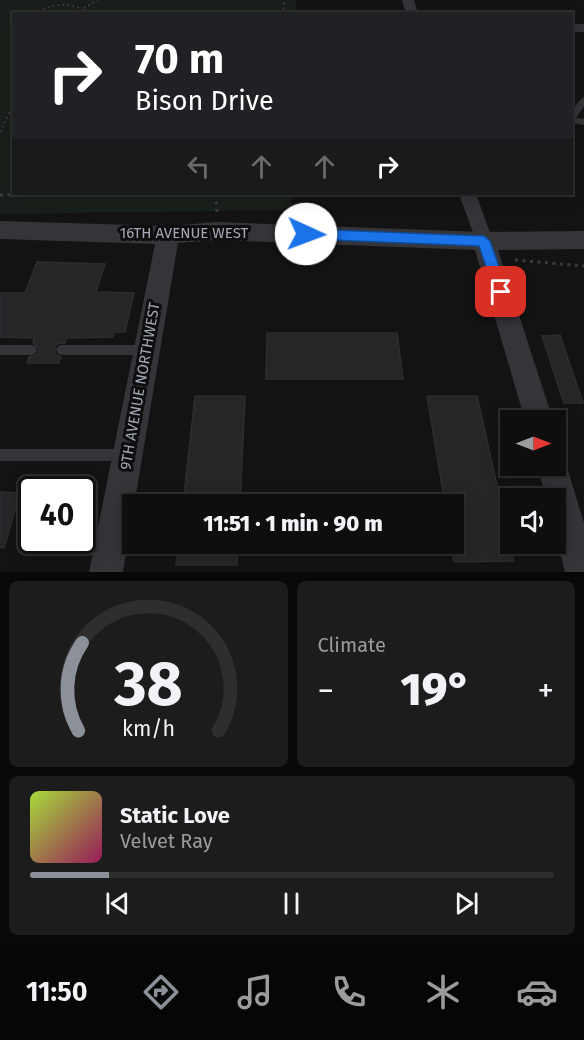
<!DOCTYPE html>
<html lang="en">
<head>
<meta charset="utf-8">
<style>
	:root { --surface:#0e0e0f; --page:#1c1c1d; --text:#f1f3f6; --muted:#9b9c9e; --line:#2e2e2f; --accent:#8c9099 }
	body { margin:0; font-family:"Fira Sans",sans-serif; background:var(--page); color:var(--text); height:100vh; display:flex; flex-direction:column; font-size:22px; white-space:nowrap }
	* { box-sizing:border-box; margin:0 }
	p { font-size:20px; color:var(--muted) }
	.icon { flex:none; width:33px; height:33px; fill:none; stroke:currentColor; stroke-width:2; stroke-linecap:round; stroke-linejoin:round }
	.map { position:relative; height:572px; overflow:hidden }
	.details { display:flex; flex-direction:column; gap:9px; padding:9px; background:#080808; flex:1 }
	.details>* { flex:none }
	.hud { position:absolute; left:12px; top:12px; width:561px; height:183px; border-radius:0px; box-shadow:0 3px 15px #0003,0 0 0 2px var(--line); background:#202124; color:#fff; overflow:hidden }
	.needle { width:39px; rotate:90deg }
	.fabs { position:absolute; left:500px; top:410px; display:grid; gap:12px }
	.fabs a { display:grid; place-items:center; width:66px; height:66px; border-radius:0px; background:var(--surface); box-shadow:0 3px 15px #0003,0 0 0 2px var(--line); font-size:30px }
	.speed { position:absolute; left:18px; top:476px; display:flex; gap:12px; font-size:30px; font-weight:700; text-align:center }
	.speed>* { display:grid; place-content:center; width:78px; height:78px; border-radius:50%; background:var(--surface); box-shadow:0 3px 15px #0003,0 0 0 2px var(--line); line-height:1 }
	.speed .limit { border:3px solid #111; border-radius:9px; background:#fff; color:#111 }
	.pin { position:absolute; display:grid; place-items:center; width:51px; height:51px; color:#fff; margin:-26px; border-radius:12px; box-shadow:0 3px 9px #0006 }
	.me { position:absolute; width:66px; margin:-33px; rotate:92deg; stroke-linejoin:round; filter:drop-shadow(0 0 4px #0008) }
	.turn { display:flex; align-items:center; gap:21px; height:126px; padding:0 24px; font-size:27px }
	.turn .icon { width:78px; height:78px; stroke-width:2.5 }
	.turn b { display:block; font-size:42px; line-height:51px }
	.lanes { display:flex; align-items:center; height:57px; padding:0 24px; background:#0003; justify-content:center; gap:30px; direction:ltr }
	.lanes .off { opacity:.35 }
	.big { font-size:45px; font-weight:800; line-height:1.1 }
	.details .card { flex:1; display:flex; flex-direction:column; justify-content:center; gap:9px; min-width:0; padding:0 21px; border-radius:9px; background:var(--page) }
	.details .dial { align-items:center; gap:0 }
	.dial svg { height:156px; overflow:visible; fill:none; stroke:var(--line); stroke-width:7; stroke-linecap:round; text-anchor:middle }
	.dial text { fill:var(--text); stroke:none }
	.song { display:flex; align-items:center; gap:18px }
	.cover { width:72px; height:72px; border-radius:9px; background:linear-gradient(135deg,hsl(80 70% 55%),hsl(330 70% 35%)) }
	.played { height:6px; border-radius:3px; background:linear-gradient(90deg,var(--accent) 15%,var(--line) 15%) }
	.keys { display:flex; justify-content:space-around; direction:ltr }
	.heat { display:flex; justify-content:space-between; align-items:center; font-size:33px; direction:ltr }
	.details .tiles { flex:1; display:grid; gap:9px; grid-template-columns:1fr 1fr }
	.card:last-child { grid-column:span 2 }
	.trip { position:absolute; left:122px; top:494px; width:342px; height:60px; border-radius:0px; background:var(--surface); box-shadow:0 3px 15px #0003,0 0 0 2px var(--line); font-weight:800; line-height:60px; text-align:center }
	.dock { display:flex; height:96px; justify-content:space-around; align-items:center; background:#060606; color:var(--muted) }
	.dock .icon { width:42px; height:42px }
	.dock .selected { color:var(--accent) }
	.dock b { font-size:27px; color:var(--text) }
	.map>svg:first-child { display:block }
	.green { fill:#191f1a }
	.building { fill:#262628; stroke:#2d2d30; stroke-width:1.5 }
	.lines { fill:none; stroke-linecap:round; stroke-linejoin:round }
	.path-far1 { stroke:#3a3b40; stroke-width:2; stroke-dasharray:2 3; stroke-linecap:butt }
	.path { stroke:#3a3b40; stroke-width:3; stroke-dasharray:3 4.5; stroke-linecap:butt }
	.service { fill:#343439; fill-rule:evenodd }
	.minor { fill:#343439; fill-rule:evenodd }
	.tertiary { fill:#343439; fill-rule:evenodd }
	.route { fill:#1a73e8; stroke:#114b97; stroke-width:1.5 }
	.labels { text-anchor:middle; stroke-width:6; stroke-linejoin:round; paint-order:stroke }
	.street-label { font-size:15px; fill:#a4a8b5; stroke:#0e0e0f }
</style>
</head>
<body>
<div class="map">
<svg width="584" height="572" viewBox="0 0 584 572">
	<rect width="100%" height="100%" fill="#131314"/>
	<path class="green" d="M 0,0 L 296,0 L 296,14 L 14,14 L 14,194 L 292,194 L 292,210 L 0,214 Z"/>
	<path class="building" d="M 37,262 L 105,264 L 96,292 L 134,293 L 125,332 L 114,332 L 113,337 L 66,338 L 65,343 L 57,344 L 54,349 L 56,355 L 61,357 L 59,363 L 27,363 L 29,357 L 37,355 L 39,349 L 33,343 L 34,338 L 0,337 L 0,293 L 25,293 Z
		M 267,333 L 397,333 L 403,379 L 266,379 Z
		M 560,335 L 583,403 L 564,403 L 542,336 Z
		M 195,396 L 245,396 L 240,504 L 183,504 Z
		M 427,396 L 477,396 L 514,561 L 454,562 L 451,543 L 453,504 L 445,504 Z
		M 0,492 L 20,493 L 4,548 L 0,547 Z
		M 179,543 L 238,543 L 237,565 L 176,565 Z"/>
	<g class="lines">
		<path class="path-far1" d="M 84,8 L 98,0
			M 34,14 C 50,4 73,0 88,14
			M 282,14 L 285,0
			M 0,132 L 14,103"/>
		<path class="path" d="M 216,194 L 217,213
			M 0,195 L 47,194
			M 515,260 L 584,266"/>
		<path class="service" d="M 584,97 L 584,106 L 576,118 L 584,119 L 584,125 L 572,123 C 572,112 575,103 584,97 Z
			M 0,345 L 31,345 L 35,346 L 37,350 L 35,354 L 31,355 L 0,355 Z
			M 62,345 L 146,345 L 150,346 L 152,350 L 150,354 L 146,355 L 62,355 L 58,354 L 56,350 L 58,346 Z
			M 0,449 L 126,449 L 131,450 L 132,455 L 131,460 L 126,461 L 0,461 Z"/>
		<path class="minor" d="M 402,0 L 414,0 L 418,14 L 406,14 Z
			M 572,24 L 584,24 L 584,32 L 572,32 Z
			M 459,194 L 476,194 L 493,241 L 490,246 L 484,248 L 478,246 Z"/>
		<path class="tertiary" d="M 0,221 L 168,226 L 217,222 L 484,232 L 584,231 L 584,249 L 498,250 L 553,420 L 525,420 L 475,250 L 217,240 L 178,243 L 123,572 L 89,572 L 155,244 L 0,239 Z
			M 555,451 L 563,454 L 584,523 L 584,572 L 565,572 L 555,533 L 555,498 L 546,498 L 537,465 L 555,465 Z"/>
	</g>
	<path class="route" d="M 306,229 L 484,236 L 490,241 L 508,292 L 501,298 L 496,296 L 479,246 L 306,239 L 299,234 Z"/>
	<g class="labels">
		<g class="street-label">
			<text x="184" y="238">16TH AVENUE WEST</text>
			<text transform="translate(140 386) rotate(-80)" y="5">9TH AVENUE NORTHWEST</text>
		</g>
	</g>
</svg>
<div class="fabs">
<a><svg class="needle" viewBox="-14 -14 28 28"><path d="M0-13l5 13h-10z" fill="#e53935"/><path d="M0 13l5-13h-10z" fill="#9b9c9e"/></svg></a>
<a><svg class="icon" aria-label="sound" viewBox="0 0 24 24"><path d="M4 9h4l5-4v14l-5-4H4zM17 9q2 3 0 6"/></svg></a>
</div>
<div class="speed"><div class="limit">40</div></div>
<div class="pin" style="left:501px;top:292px;background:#d93025"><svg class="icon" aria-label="arrive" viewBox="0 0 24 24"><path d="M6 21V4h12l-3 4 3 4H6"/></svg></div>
<svg class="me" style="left:306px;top:234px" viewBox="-20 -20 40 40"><circle r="19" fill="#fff"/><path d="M0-13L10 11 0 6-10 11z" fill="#1a73e8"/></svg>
<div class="trip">11:51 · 1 min · 90 m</div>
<div class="hud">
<div class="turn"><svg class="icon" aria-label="right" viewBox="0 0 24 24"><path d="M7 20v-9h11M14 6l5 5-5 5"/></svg><div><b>70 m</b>Bison Drive</div></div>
<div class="lanes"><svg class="icon off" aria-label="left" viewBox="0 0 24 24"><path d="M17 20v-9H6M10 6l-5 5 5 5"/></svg><svg class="icon off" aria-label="ahead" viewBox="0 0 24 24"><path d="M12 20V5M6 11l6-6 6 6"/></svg><svg class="icon off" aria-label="ahead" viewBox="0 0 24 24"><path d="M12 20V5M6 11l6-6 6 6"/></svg><svg class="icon" aria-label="right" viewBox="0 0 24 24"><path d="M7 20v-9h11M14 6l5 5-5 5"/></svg></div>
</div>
</div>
<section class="details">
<div class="tiles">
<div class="card dial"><svg viewBox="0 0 100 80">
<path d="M14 69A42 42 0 1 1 86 69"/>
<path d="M14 69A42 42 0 0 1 16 24" stroke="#8c9099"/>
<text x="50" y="56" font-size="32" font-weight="700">38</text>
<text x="50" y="72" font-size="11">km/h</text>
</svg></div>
<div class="card"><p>Climate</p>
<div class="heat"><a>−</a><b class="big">19°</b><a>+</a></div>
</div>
<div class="card">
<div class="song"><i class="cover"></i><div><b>Static Love</b><p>Velvet Ray</p></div></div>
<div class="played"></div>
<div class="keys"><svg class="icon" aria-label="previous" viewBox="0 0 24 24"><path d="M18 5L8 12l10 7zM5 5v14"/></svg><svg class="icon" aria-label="pause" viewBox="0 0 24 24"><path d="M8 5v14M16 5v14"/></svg><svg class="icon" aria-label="next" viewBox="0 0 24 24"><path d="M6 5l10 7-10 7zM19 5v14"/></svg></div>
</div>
</div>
</section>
<nav class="dock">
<b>11:50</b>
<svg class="icon selected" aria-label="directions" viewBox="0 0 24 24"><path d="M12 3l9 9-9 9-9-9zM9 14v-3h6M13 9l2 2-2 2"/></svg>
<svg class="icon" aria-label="music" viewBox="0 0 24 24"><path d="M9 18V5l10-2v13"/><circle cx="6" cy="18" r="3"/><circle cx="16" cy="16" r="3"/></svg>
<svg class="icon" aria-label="phone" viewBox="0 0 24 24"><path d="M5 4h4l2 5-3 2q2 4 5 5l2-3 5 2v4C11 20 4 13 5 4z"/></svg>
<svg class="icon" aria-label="climate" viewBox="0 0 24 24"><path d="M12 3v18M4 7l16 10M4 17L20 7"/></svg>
<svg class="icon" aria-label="car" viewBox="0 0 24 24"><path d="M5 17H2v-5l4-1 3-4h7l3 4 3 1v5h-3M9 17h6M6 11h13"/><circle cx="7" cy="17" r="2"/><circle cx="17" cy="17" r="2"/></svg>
</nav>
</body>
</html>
